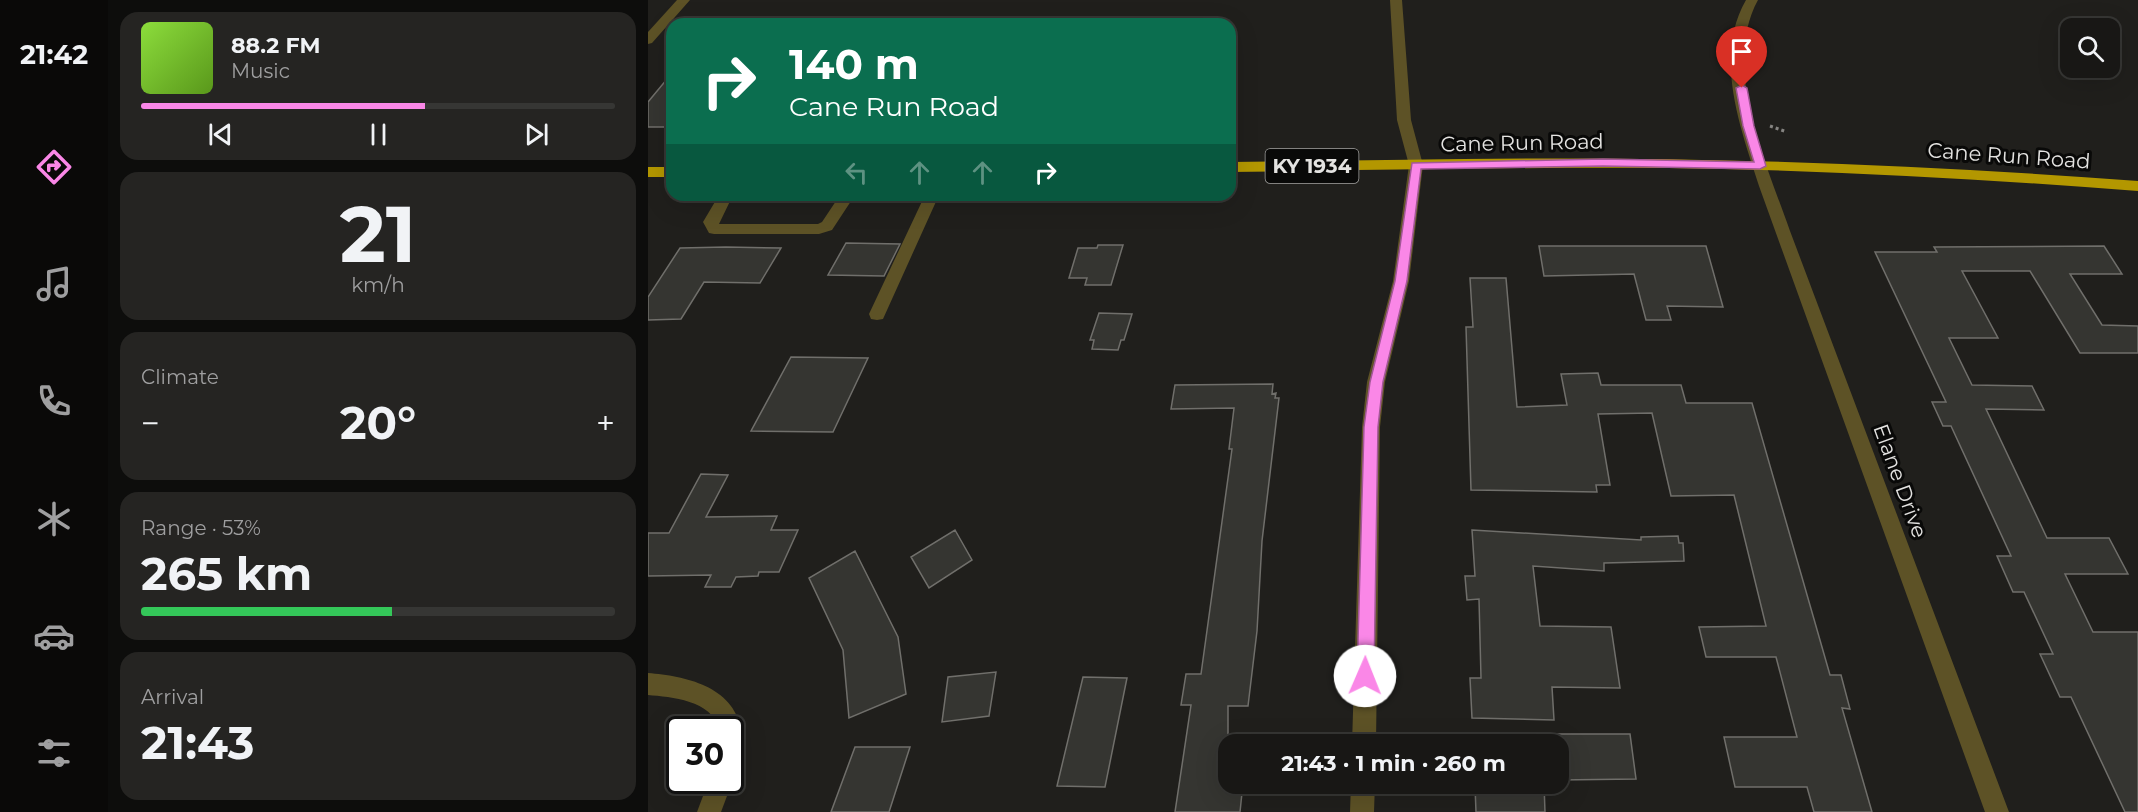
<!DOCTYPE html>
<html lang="en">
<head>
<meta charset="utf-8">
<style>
	:root { --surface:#181715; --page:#252422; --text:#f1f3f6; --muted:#9f9fa0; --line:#363634; --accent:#fa87e7 }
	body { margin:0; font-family:Montserrat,sans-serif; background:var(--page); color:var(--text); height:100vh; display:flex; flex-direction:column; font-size:22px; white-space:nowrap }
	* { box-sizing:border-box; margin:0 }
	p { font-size:20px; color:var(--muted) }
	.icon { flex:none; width:33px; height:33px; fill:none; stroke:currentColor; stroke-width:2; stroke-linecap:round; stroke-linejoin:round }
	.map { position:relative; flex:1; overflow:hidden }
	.panel { display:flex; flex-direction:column; gap:12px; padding:12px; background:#0d0d0c; width:540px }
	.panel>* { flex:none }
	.banner { position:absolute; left:18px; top:18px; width:570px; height:183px; border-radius:18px; box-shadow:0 6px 24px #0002,0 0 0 2px var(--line); background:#0b6e4f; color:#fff; overflow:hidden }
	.tools { position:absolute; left:1412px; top:18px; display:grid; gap:12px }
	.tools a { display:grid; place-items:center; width:60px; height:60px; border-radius:12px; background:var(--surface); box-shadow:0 6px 24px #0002,0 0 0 2px var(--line); font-size:30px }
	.speed { position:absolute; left:18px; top:716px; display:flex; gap:12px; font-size:30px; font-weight:700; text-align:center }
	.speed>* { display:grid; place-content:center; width:78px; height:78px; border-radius:50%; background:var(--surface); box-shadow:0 6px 24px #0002,0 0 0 2px var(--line); line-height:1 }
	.speed .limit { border:3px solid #111; border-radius:9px; background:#fff; color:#111 }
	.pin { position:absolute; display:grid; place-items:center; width:51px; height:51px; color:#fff; margin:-62px -26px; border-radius:50% 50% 50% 0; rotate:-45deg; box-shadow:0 0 6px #0007 }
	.pin .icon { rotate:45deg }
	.me { position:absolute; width:66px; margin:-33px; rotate:1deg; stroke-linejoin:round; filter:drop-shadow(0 0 4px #0008) }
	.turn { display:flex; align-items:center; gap:21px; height:126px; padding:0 24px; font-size:27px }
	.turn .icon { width:78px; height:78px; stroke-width:2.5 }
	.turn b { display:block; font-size:42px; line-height:51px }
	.lanes { display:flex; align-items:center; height:57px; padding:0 24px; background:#0003; justify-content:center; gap:30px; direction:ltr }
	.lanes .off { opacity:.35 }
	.big { font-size:45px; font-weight:700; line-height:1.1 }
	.panel .card { flex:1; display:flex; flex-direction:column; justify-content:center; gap:9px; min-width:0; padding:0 21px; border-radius:18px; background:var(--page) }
	.panel .dial { align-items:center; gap:0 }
	.dial b { font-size:78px; line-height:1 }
	.song { display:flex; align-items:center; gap:18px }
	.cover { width:72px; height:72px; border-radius:9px; background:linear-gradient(135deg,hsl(90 70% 55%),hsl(90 70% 35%)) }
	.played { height:6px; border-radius:3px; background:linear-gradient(90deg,var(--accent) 60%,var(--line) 60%) }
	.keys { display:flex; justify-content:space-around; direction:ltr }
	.heat { display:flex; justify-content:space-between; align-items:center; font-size:33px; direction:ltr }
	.charge { height:9px; border-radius:4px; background:linear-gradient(90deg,#34c759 53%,var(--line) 0) }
	.trip { position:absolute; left:570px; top:734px; width:351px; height:60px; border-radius:18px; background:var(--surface); box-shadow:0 6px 24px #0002,0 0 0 2px var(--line); font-weight:700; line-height:60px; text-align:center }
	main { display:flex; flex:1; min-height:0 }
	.dock { display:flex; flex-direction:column; width:108px; justify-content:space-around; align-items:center; background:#0a0908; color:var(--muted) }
	.dock .icon { width:42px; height:42px }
	.dock .active { color:var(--accent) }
	.dock b { font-size:27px; color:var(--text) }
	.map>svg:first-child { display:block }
	.building { fill:#353531; stroke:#706f6b; stroke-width:1.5 }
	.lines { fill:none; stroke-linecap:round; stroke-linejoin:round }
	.path { stroke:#858481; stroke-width:3; stroke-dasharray:3 3; stroke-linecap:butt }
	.lane { fill:#5d5226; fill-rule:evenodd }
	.street { fill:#5d5226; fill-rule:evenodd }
	.highway { fill:#b39700; fill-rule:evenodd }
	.route { fill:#fa87e7; stroke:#a25896; stroke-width:1.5 }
	.labels { text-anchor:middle; stroke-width:6; stroke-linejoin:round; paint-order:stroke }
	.shield { fill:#090908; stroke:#a2a2a0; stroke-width:1.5 }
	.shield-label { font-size:20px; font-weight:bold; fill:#e4e3e1 }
	.street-label { font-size:21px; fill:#e4e3e1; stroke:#090908 }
</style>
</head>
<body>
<main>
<nav class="dock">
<b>21:42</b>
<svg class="icon active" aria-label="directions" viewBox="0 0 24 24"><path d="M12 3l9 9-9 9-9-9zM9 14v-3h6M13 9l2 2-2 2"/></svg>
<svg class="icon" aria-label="music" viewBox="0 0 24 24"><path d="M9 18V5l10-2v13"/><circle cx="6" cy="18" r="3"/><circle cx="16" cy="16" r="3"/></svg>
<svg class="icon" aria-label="phone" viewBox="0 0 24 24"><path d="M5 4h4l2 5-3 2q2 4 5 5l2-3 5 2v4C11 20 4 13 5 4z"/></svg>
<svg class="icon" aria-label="climate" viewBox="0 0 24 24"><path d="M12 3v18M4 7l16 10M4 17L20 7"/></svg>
<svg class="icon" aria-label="car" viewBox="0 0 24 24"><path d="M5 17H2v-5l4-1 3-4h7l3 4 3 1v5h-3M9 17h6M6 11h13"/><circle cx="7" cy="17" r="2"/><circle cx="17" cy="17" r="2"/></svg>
<svg class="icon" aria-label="filters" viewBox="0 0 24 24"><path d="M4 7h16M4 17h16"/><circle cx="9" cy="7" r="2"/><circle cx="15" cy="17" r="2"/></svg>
</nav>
<section class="panel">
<div class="card">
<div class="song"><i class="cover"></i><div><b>88.2 FM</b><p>Music</p></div></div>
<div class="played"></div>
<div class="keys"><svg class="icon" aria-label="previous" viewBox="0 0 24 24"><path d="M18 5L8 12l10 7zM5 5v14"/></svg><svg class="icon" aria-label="pause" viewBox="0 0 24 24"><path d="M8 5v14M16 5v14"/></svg><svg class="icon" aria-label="next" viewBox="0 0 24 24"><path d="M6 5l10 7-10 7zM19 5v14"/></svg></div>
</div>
<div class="card dial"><b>21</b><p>km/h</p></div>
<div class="card"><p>Climate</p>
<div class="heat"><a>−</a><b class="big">20°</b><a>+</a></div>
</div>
<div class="card"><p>Range · 53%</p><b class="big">265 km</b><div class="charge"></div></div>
<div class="card"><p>Arrival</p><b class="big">21:43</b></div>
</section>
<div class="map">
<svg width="1490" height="812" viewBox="0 0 1490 812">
	<rect width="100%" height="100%" fill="#201f1c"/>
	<path class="building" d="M 24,73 L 24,127 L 0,127 L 0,102 Z
		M 198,243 L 252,244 L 236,276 L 180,275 Z
		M 450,245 L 475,245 L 463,285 L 437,285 L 439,278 L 421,278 L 430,248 L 449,248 Z
		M 891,246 L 1058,246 L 1075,307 L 1019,306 L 1023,320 L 998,320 L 986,274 L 896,276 Z
		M 1456,246 L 1474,274 L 1422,274 L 1454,325 L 1490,326 L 1490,353 L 1432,353 L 1382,271 L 1314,271 L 1350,338 L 1301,338 L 1324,385 L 1384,386 L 1396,410 L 1338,409 L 1399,538 L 1461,538 L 1480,574 L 1417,574 L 1445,632 L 1490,632 L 1490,812 L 1477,812 L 1423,697 L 1412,697 L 1392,654 L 1405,654 L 1376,592 L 1365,592 L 1349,556 L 1363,556 L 1303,426 L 1295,426 L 1284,402 L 1298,402 L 1227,252 L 1289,252 L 1286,247 Z
		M 32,248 L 78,247 L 133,248 L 112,283 L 56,282 L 33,319 L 0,320 L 0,297 Z
		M 822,278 L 858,278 L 869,407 L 919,405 L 913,374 L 950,373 L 953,385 L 1033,385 L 1038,403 L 1104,403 L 1182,675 L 1193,675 L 1202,709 L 1194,708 L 1224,812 L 1166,812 L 1159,787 L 1087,787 L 1076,737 L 1149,737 L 1128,657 L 1058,657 L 1051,627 L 1118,626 L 1086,495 L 1023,496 L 1004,413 L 950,414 L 962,485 L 948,485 L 949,492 L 823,490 L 818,327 L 825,327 Z
		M 451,313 L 484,314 L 476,340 L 473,340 L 470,350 L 444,349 L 446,340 L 442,340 Z
		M 143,357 L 220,358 L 185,432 L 103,431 Z
		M 625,384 L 624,394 L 628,393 L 627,398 L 631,398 L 614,541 L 609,631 L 600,706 L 580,706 L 580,783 L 595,783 L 592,812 L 527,812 L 543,705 L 533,705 L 538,674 L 553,674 L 584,449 L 581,449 L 586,408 L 523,409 L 527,385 Z
		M 53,474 L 80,475 L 58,517 L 129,516 L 123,530 L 150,530 L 131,572 L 111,572 L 110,576 L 88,577 L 83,587 L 57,587 L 63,575 L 0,576 L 0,533 L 21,533 Z
		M 307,530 L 324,560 L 281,588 L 263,557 Z
		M 824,530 L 993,540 L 993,537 L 1030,536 L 1031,543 L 1035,543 L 1036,561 L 956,563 L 956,571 L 885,566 L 892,626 L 963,627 L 972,688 L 904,687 L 906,720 L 824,718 L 822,678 L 833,678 L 831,599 L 819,600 L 817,576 L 827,576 Z
		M 207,551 L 250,637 L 258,694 L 201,718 L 195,650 L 161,578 Z
		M 348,672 L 341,716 L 294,722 L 300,677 Z
		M 435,677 L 479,678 L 457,787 L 409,786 Z
		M 910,734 L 982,734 L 988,779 L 910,780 Z
		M 207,747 L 262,747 L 241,812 L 183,812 Z
		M 838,783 L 896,783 L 897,812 L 828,812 L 827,786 L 838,787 Z"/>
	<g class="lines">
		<path class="path" d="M 1122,126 L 1139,132"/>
		<path class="lane" d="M 71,195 L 85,195 L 71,224 L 170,224 L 174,222 L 192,195 L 207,195 L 184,230 L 171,234 L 66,234 L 61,233 L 55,222 Z
			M 277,195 L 291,195 L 235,319 L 229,320 L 223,319 L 221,314 Z"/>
		<path class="street" d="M 29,0 L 42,0 L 4,43 L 0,44 L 0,32 Z
			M 742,0 L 754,0 L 763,120 L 775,165 L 761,281 L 737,382 L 732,427 L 728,744 L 704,744 L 714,427 L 719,382 L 745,281 L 761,165 L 749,120 Z
			M 1098,0 L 1110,0 C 1073,67 1119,165 1142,231 L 1361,812 L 1337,812 L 1111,186 C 1093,129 1065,57 1098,0 Z
			M 0,673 C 37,676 85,686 93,729 L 90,737 L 82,740 L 82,729 L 71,729 C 64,700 23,697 0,695 Z
			M 82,775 L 85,780 L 73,812 L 49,812 L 61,780 L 82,780 Z
			M 703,783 L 727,783 L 726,812 L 702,812 Z"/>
		<path class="highway" d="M 816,159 C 1041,156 1266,164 1490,181 L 1490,191 C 1334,179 1177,170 1020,168 C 874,167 728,170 582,172 L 582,162 Z
			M 0,167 L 24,167 L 24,177 L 0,177 Z"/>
	</g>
	<path class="route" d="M 1094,85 L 1099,88 L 1106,126 L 1118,166 L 1112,169 L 955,166 L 773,169 L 759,281 L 735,382 L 730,427 L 726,676 L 723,682 L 717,684 L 711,682 L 709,676 L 716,427 L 722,382 L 747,281 L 764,163 L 955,159 L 1106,162 L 1095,126 L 1088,88 Z"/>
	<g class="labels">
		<rect class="shield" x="617.5" y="149" width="93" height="34" rx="4.5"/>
		<g class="shield-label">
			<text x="664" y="173">KY 1934</text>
		</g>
		<g class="street-label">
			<text transform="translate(874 143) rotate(-1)" y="7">Cane Run Road</text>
			<text transform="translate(1361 156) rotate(4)" y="7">Cane Run Road</text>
			<text transform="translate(1252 481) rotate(70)" y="7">Elane Drive</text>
		</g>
	</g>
</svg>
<div class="tools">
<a><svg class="icon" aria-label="search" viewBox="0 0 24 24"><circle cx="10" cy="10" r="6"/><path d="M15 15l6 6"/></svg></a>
</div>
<div class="speed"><div class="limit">30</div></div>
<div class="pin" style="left:1094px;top:88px;background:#d93025"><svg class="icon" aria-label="arrive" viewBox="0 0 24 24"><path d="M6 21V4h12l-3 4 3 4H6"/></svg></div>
<svg class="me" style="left:717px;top:676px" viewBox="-20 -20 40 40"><circle r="19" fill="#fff"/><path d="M0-13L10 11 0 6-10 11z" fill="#fa87e7"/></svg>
<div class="trip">21:43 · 1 min · 260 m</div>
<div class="banner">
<div class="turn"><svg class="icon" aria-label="right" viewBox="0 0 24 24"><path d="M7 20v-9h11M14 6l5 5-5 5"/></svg><div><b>140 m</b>Cane Run Road</div></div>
<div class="lanes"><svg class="icon off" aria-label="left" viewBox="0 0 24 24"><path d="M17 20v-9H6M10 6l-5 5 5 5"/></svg><svg class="icon off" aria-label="ahead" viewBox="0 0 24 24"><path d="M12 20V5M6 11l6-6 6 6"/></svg><svg class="icon off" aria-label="ahead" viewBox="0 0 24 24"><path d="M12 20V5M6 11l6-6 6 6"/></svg><svg class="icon" aria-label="right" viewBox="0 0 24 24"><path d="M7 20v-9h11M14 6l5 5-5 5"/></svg></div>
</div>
</div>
</main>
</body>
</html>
